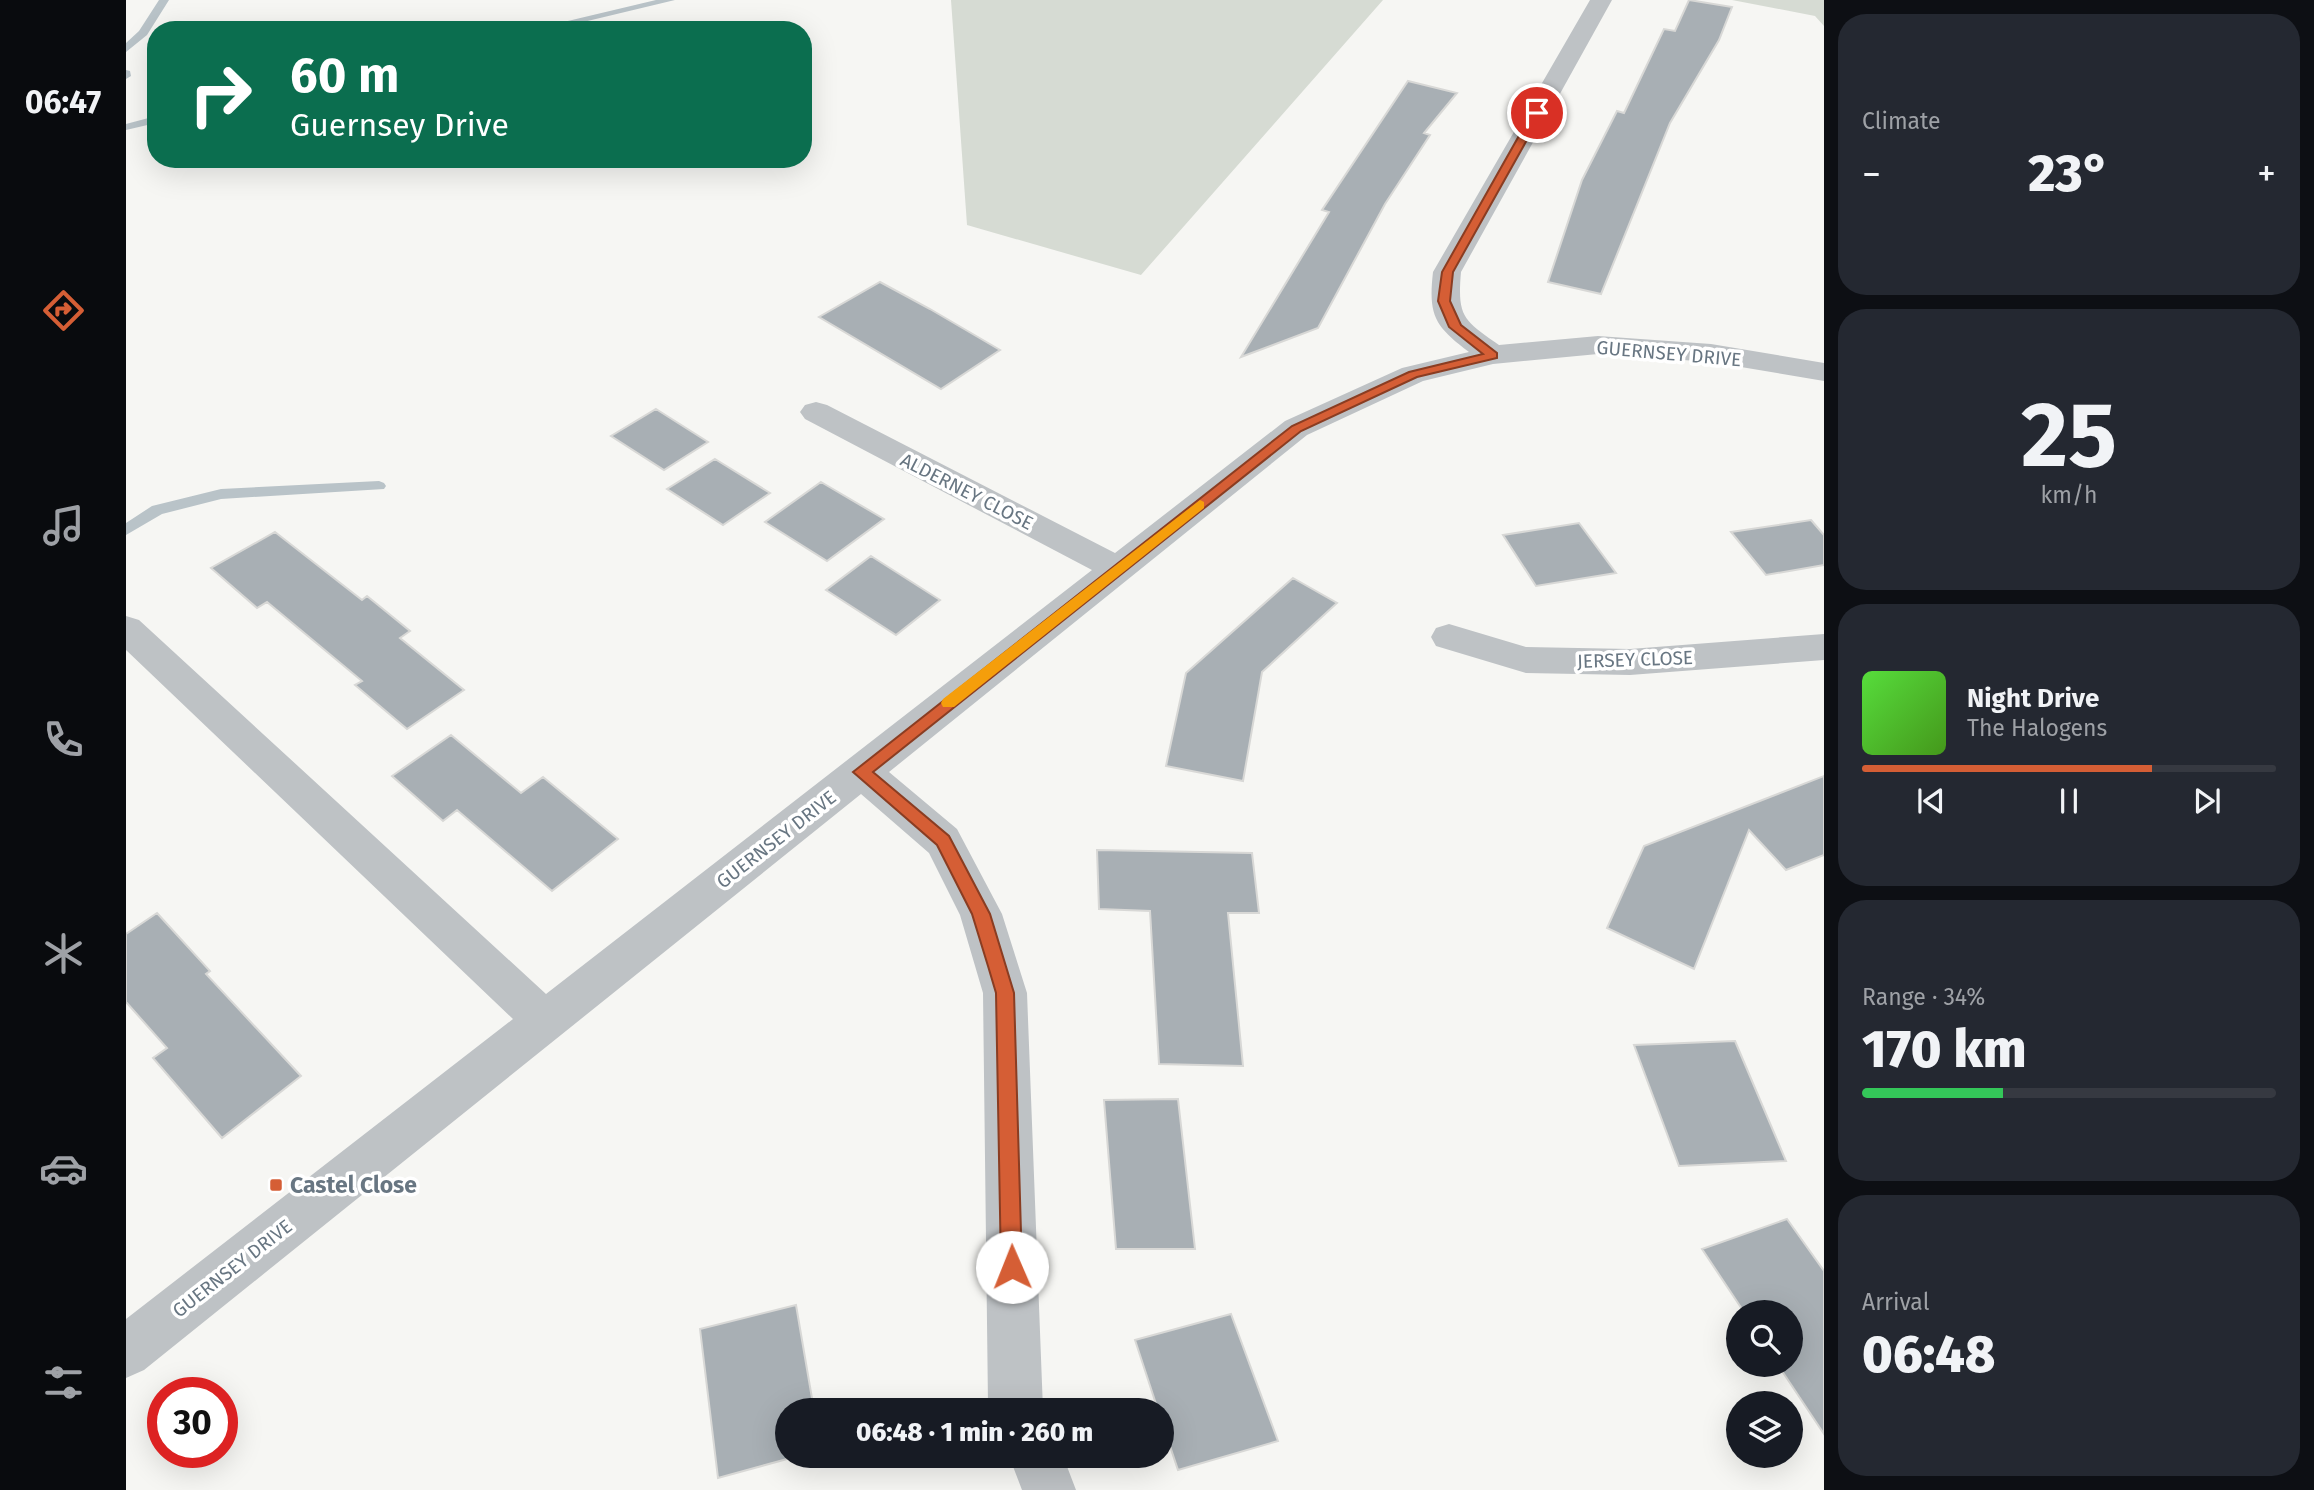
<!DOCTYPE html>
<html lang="en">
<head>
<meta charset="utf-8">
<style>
	:root { --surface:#171b24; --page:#242831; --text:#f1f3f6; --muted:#9ea1a6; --line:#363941; --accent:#d55e35 }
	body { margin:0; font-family:"Fira Sans",sans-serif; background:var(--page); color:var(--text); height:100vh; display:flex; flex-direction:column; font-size:26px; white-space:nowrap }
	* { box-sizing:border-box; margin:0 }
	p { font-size:23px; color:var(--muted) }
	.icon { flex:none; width:38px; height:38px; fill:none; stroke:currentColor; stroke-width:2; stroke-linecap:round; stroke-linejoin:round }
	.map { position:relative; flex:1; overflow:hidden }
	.sheet { display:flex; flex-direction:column; gap:14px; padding:14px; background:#0d0f14; width:490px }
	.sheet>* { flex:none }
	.banner { position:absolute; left:21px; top:21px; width:665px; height:147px; border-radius:28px; box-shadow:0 7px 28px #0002; background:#0b6e4f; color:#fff; overflow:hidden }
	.tools { position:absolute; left:1600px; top:1300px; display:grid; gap:14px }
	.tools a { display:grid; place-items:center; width:77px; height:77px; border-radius:50%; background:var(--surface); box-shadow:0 7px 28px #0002; font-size:35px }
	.speed { position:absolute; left:21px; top:1377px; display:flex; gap:14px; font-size:35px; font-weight:700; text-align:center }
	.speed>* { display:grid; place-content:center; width:91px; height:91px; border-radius:50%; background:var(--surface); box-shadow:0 7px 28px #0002; line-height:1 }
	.speed .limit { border:10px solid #d22; background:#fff; color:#111 }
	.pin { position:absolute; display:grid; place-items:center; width:60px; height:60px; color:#fff; margin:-30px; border:4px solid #fff; border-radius:50%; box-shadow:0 2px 7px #0007 }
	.me { position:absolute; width:77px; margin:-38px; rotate:359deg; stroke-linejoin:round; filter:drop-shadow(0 0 5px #0008) }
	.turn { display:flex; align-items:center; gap:24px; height:147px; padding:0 28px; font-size:32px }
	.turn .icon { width:91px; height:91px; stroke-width:2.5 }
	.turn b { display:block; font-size:49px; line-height:60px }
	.big { font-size:52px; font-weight:800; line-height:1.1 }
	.sheet .widget { flex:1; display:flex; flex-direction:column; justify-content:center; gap:10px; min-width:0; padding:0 24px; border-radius:28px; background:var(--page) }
	.sheet .dial { align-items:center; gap:0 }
	.dial b { font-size:91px; line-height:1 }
	.song { display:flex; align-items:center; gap:21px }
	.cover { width:84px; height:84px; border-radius:10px; background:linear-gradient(135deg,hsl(110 70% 55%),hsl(100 70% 35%)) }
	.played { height:7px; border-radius:4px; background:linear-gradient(90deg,var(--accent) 70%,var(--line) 70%) }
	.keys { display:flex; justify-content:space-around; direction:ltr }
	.heat { display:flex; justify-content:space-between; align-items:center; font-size:38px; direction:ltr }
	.charge { height:10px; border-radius:5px; background:linear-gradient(90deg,#34c759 34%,var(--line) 0) }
	.trip { position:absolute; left:649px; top:1398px; width:399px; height:70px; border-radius:35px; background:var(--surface); box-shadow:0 7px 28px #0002; font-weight:800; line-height:70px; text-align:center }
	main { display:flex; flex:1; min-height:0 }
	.tabs { display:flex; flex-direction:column; width:126px; justify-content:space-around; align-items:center; background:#090b0e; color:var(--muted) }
	.tabs .icon { width:49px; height:49px }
	.tabs .on { color:var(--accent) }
	.tabs b { font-size:32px; color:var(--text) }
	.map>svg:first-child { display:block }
	.green { fill:#d6dbd3 }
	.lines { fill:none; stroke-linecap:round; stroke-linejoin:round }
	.stream { fill:#b9c3c8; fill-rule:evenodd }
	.building { fill:#a8afb4; stroke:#d8d8d6; stroke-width:2 }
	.street { fill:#bec2c5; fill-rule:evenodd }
	.route { fill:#d55e35; stroke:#8a3d22; stroke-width:2 }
	.slow { fill:#f59e0b }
	.poi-dot { fill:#d55e35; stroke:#fff; stroke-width:2.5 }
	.labels { text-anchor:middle; stroke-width:7; stroke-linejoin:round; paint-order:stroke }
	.street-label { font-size:19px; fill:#687682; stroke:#fff }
	.near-poi-label { font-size:23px; font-weight:bold; fill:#687682; stroke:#fff; text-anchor:start }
</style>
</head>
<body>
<main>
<nav class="tabs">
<b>06:47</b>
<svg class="icon on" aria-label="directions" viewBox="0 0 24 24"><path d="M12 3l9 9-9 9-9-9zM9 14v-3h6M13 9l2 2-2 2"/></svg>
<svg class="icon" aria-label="music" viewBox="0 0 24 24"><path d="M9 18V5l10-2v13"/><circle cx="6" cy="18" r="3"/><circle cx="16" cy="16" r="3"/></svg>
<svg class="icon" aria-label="phone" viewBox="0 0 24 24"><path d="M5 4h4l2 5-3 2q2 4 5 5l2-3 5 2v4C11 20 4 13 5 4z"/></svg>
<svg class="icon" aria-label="climate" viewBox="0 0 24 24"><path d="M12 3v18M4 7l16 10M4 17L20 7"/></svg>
<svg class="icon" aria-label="car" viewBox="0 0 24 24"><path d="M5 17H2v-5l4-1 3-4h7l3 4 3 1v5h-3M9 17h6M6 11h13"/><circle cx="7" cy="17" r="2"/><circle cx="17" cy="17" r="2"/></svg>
<svg class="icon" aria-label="filters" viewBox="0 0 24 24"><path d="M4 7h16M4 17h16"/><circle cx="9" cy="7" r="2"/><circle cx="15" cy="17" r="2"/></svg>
</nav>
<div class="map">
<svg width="1698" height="1490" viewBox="0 0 1698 1490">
	<rect width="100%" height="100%" fill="#f6f6f3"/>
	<path class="green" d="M 825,0 L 1257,0 L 1015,275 L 841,225 Z
		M 1606,0 L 1698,0 L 1698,26 L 1689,16 Z"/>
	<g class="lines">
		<path class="stream" d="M 33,0 L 43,0 L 21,35 L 0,52 L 0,43 L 13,31 Z
			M 530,0 L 549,0 L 424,30 L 404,30 Z
			M 0,70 L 4,71 L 5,76 L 0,79 Z
			M 30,116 L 30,123 L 0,130 L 0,124 Z
			M 253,481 L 258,483 L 260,486 L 258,489 L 95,499 L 36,514 L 0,535 L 0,523 L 26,506 L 95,489 Z"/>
	</g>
	<path class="building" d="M 1563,0 L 1606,7 L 1593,40 L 1544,123 L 1475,294 L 1422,282 L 1456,180 L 1491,111 L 1498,113 L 1538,29 L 1549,31 Z
		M 1282,81 L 1331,93 L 1298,133 L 1304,135 L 1259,204 L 1192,328 L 1115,357 L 1203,212 L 1196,210 Z
		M 754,282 L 804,309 L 874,350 L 815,389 L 693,317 Z
		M 530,409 L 582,442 L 538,470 L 485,436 Z
		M 589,459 L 644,493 L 597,525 L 541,489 Z
		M 695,482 L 758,519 L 701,561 L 639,522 Z
		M 1685,520 L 1698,535 L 1698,565 L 1640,575 L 1605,532 Z
		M 1453,523 L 1490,573 L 1410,586 L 1377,535 Z
		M 149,532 L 236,600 L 241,596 L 284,631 L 274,638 L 338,690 L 281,729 L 229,685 L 236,681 L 141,602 L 131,608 L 85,568 Z
		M 745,556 L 814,600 L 770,635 L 700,590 Z
		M 1167,578 L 1211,603 L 1136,672 L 1117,781 L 1040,766 L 1060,673 Z
		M 325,735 L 395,793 L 417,777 L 492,839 L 426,891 L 331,810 L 317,821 L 266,776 Z
		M 1698,776 L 1698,855 L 1660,870 L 1623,830 L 1568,969 L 1481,928 L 1518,846 Z
		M 971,850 L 1126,853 L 1133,913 L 1102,913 L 1117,1066 L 1033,1064 L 1024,911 L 973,909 Z
		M 31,913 L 84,971 L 80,974 L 175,1076 L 96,1138 L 27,1058 L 41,1048 L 0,1002 L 0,934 Z
		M 1609,1041 L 1660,1161 L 1553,1166 L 1508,1045 Z
		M 1052,1099 L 1069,1249 L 990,1249 L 978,1100 Z
		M 1661,1219 L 1698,1271 L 1698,1434 L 1652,1365 L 1664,1365 L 1664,1312 L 1618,1312 L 1576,1249 Z
		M 670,1305 L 688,1410 L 662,1410 L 662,1456 L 672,1456 L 592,1478 L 574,1329 Z
		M 1105,1314 L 1152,1441 L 1052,1470 L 1036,1422 L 1036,1410 L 1032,1410 L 1009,1340 Z"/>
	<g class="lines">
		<path class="street" d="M 1464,0 L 1486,0 L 1335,272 C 1331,318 1338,320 1373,345 L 1472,336 L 1585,344 L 1698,363 L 1698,381 L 1585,362 L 1472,354 L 1367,364 L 1297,381 L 1181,435 L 763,772 L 831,829 L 876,914 L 901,993 L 917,1410 L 865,1410 L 862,1404 L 857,993 L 834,915 L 803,853 L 735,794 L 18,1370 L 0,1378 L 0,1319 L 387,1019 L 0,650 L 0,616 L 13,620 L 420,994 L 966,570 L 679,419 L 674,412 L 679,405 L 690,402 L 701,405 L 989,553 L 1159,421 L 1276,368 L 1343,352 C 1309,326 1302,316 1307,272 Z
			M 1323,624 L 1400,647 L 1504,649 L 1698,634 L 1698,660 L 1504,675 L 1400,673 L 1310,646 L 1305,637 L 1310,628 Z
			M 883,1456 L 937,1456 L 950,1490 L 896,1490 Z"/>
	</g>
	<path class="route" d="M 1407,111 L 1416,113 L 1327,272 L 1324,301 L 1335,325 L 1371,353 L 1371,358 L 1291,377 L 1175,431 L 747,772 L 823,836 L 864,914 L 888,993 L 896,1267 L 893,1274 L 886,1277 L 878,1274 L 875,1267 L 870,993 L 862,966 L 846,914 L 811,845 L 727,772 L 1166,426 L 1283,372 L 1357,354 L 1323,327 L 1312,301 L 1316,272 Z"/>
	<path class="slow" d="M 1074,500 L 1078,502 L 1078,508 L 828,707 L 817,707 L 815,703 L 817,699 Z"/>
	<rect class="poi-dot" x="143" y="1178" width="14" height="14" rx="3.5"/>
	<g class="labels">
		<g class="street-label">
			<text transform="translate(1543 353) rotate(5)" y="7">GUERNSEY DRIVE</text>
			<text transform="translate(841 491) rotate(27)" y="7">ALDERNEY CLOSE</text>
			<text transform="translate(1509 659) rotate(-2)" y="7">JERSEY CLOSE</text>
			<text transform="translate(650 839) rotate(-38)" y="7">GUERNSEY DRIVE</text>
			<text transform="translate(106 1268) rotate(-38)" y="7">GUERNSEY DRIVE</text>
		</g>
		<g class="near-poi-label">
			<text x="164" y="1193">Castel Close</text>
		</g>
	</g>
</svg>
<div class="tools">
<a><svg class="icon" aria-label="search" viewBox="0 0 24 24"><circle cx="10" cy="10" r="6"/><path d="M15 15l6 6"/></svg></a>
<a><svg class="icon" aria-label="layers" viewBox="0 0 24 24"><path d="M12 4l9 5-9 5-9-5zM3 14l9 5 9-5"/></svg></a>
</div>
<div class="speed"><div class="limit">30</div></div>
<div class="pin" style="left:1411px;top:113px;background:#d93025"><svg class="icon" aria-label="arrive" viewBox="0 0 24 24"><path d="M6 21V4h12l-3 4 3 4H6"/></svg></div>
<svg class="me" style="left:886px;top:1267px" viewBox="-20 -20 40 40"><circle r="19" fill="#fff"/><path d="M0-13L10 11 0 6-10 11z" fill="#d55e35"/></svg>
<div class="trip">06:48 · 1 min · 260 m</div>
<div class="banner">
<div class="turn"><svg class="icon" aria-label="right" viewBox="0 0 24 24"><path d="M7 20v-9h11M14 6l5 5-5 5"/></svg><div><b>60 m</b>Guernsey Drive</div></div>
</div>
</div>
<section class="sheet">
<div class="widget"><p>Climate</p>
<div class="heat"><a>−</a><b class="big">23°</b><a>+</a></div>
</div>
<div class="widget dial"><b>25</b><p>km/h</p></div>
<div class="widget">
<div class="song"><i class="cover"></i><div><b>Night Drive</b><p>The Halogens</p></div></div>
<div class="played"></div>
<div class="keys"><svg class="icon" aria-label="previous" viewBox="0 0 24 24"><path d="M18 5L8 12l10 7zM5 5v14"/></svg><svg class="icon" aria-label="pause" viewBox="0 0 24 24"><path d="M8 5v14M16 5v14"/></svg><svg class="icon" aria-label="next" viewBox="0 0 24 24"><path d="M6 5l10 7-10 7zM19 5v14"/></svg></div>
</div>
<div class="widget"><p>Range · 34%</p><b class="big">170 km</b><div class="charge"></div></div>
<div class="widget"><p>Arrival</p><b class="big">06:48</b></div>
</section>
</main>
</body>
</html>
